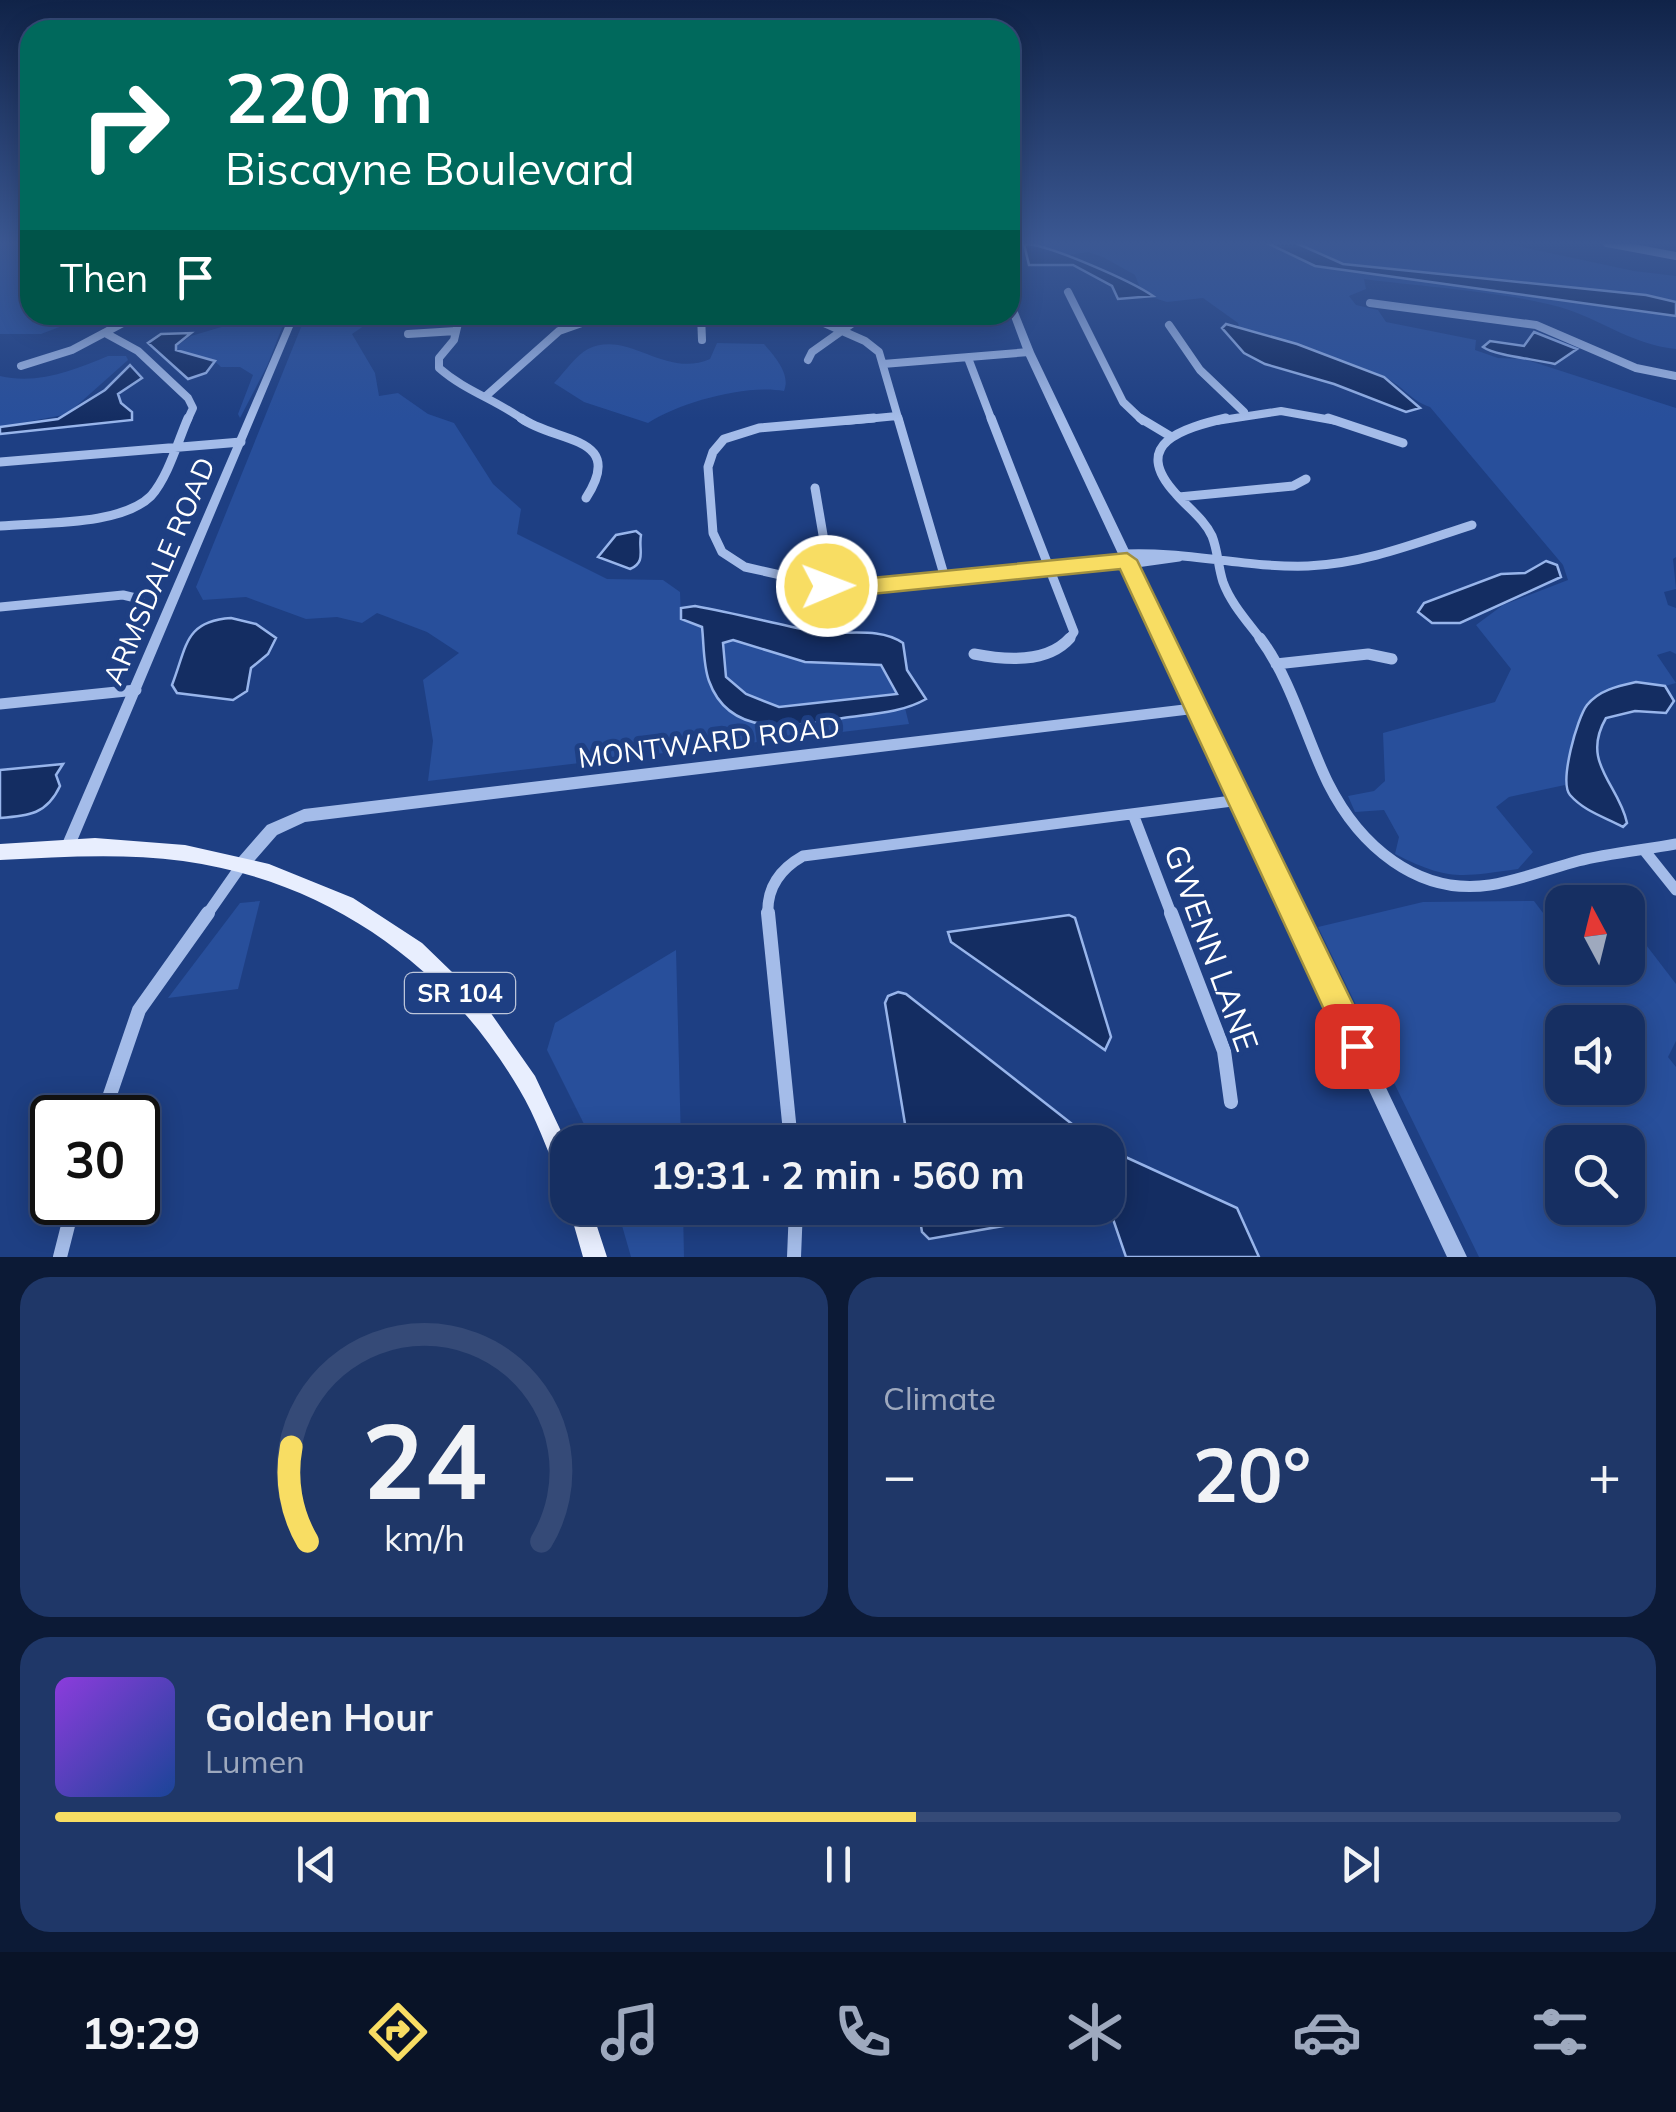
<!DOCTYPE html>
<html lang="en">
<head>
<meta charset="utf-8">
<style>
	:root { --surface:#162f62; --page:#1f3768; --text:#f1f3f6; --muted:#9ea9be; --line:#354a77; --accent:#f8dd63 }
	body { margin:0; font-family:Mulish,sans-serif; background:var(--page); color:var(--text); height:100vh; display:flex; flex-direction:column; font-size:38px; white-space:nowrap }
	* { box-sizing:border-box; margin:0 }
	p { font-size:32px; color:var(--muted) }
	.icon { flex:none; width:55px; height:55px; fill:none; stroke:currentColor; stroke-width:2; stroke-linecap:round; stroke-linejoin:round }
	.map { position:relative; height:1257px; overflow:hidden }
	.details { display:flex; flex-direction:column; gap:20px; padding:20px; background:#0c1a36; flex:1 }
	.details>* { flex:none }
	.top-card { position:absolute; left:20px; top:20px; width:1000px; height:305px; border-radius:30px; box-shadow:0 5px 25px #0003,0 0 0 2px var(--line); background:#00695c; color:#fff; overflow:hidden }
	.needle { width:65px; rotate:353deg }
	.fabs { position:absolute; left:1545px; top:885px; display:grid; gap:20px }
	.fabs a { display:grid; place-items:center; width:100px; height:100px; border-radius:20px; background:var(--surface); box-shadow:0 5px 25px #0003,0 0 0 2px var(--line); font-size:50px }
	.speed { position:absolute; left:30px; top:1095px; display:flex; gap:20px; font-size:50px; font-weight:700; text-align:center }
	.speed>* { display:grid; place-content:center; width:130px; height:130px; border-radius:50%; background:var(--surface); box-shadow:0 5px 25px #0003,0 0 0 2px var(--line); line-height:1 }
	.speed .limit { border:5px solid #111; border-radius:15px; background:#fff; color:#111 }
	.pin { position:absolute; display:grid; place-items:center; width:85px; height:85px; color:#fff; margin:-42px; border-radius:20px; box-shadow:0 5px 15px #0006 }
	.me { position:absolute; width:110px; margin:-55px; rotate:89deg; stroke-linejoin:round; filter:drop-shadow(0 0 8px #0008) }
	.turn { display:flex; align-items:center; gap:35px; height:210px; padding:0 40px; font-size:45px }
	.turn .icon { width:130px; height:130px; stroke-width:2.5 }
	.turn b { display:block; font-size:70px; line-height:85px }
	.then { display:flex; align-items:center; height:95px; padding:0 40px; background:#0003; gap:20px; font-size:38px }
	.big { font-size:75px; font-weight:700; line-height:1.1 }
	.details .tile { flex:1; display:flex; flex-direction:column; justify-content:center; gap:15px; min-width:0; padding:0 35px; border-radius:30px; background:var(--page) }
	.details .dial { align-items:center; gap:0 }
	.dial svg { height:260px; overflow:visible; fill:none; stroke:var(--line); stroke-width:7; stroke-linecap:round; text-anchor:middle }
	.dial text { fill:var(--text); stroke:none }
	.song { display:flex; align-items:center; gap:30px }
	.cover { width:120px; height:120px; border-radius:15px; background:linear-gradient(135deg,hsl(270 70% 55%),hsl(220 70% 35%)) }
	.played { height:10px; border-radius:5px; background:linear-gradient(90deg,var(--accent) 55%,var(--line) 55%) }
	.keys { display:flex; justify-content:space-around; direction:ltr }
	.heat { display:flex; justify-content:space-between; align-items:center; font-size:55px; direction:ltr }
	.details .tiles { flex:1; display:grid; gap:20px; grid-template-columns:1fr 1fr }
	.tile:last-child { grid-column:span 2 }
	.trip { position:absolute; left:550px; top:1125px; width:575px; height:100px; border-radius:30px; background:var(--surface); box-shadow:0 5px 25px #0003,0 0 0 2px var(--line); font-weight:700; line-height:100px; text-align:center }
	.tabs { display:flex; height:160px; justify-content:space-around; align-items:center; background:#091327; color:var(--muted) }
	.tabs .icon { width:70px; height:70px }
	.tabs .on { color:var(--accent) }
	.tabs b { font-size:45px; color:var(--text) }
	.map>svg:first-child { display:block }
	.green { fill:#284f9b; fill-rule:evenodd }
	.water { fill:#142d62; stroke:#98b5eb; stroke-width:2.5; fill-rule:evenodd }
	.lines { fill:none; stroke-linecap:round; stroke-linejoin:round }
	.minor-far3 { stroke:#a4bce9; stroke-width:8 }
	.minor-far2 { stroke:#a4bce9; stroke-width:9 }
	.minor-far1 { stroke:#a4bce9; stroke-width:11 }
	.minor { stroke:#a4bce9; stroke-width:14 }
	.tertiary { fill:#a4bce9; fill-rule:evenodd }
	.primary { fill:#e8eefe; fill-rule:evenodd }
	.route { fill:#f8dd63; stroke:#a19040; stroke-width:2.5 }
	.labels { text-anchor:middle; stroke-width:10; stroke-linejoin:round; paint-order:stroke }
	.shield { fill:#1e3f83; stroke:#bcc5da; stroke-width:2.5 }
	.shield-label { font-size:25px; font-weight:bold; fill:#fff }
	.street-label { font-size:28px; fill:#fff; stroke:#1e3f83 }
	.near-street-label { font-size:32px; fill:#fff; stroke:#1e3f83 }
</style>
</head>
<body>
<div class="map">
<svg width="1676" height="1257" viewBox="0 0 1676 1257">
	<rect width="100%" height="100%" fill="#1e3f83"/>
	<path class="green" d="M 0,243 L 18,243 L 25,250 L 30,249 L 30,315 L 91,315 L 41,334 L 0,334 Z
		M 1010,243 L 1267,243 L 1315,266 L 1676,316 L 1676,349 C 1635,345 1606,323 1569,310 C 1514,292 1423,287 1364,279 L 1366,289 L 1349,296 L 1356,305 L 1378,310 L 1386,322 L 1476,340 L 1475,350 L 1498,358 L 1524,359 L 1676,408 L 1676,557 L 1673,559 L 1676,589 L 1664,592 L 1668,605 L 1676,608 L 1676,654 L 1670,651 L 1657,655 L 1676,683 L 1665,686 L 1636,682 L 1569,757 L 1565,785 L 1509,797 L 1496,807 L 1533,852 L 1518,869 C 1461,877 1448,881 1395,854 L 1399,837 L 1384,810 L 1355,812 L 1348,796 L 1374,791 L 1385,781 L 1383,733 L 1495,702 L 1511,669 L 1476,625 L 1503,605 L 1568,580 L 1563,565 L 1430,407 C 1411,401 1403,386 1386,378 C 1339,355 1286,347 1239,327 L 1238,323 L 1203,298 L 1167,302 L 1151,297 L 1140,288 L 1135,275 L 1103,257 L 1088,252 L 1063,256 L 1030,243 L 1017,250 L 1016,262 L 1010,258 Z
		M 1296,243 L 1503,243 L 1634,271 L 1676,276 L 1676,302 L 1513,280 L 1343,264 Z
		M 262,315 L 287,315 L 267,366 L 240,418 L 238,414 L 253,375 L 240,367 L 221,367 C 208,352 188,360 175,347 L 191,336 Z
		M 306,315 L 380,315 L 352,334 L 375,373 L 379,396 L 398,393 L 428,414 L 454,423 L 493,484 L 521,509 L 517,534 L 607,579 L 663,580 L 680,592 L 681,619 L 702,627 L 709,681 L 784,727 L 905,708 L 909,724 L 428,781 L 433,741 L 423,680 L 459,653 L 427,632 L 377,613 L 362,623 L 337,617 L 306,619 L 246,597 L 203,600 L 196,587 Z
		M 717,343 L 764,344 C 775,357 791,374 784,391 C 747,384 680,402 648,423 L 584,402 L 554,383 C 564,373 576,355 588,349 C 628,329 665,379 710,359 Z
		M 108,356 L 126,356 L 128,360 L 73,409 L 63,415 L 0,427 L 0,376 C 38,385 74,370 108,356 Z
		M 733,640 L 806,662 L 881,665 L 897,694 L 779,707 L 746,694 L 726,677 L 723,642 Z
		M 260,901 L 238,989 L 168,998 L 240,903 Z
		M 1534,901 L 1562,938 L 1562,968 L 1628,968 L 1628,938 L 1640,937 L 1676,984 L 1676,1041 L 1668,1057 L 1676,1067 L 1676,1257 L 1479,1257 L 1318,927 L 1423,902 ZM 1562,1022 L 1628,1022 L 1628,1088 L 1562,1088 ZM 1562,1142 L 1628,1142 L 1628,1208 L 1562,1208 Z
		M 676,950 L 681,1142 L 593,1142 L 547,1050 L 555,1023 Z
		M 617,1208 L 683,1208 L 684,1257 L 631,1257 Z"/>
	<path class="water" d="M 1267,243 L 1296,243 L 1343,264 L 1646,295 L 1676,302 L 1676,316 L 1315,266 Z
		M 1024,244 C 1046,243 1133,282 1153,296 L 1118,299 L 1112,286 L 1073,265 L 1029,265 Z
		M 1226,324 L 1297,344 L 1384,377 L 1420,408 L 1406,412 L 1334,384 L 1265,364 L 1244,353 L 1222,328 Z
		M 1534,332 L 1577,349 L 1555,364 C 1535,359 1496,356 1483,347 L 1490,341 L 1524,346 Z
		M 191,333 L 176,345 L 176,350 L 215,361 L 206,373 L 188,379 L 148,343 L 161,334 Z
		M 130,365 L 142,378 L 118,394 L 121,403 L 132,412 L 132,420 L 0,434 L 0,427 L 58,419 L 105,390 Z
		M 636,531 L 641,535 C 638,549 647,562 630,569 L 598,557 L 616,535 Z
		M 1546,561 L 1557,565 L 1561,577 L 1460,623 L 1432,623 L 1418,612 L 1424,603 L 1501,574 L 1525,573 Z
		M 695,606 C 734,613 772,623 811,631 C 841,637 877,625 903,643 L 907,670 L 926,699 C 902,713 870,714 843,718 C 796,726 730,740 709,681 C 703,665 704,644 702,627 L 681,619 L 681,608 ZM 733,640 L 805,662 L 881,665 L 897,694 L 779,707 L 746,694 L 726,677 L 723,643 Z
		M 231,618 L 256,624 L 276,638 L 268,654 L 251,668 L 247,691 L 233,700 L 177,693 L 172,685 C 187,647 184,621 231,618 Z
		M 1636,682 L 1665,686 L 1674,701 L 1666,713 L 1635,711 L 1606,718 C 1580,763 1619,784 1627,823 L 1623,827 C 1605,817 1585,812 1570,795 C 1559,782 1577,718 1587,705 C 1599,690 1618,686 1636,682 Z
		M 63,764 L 56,775 L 60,786 C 47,814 29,816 0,818 L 0,770 Z
		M 1069,915 L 1075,918 L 1111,1037 L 1105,1050 L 951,942 L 948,932 Z
		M 898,992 L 906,994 L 1095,1142 L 908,1142 L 885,1003 L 888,996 Z
		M 1108,1149 L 1237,1208 L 1259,1257 L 1126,1257 L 1113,1219 L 1094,1210 L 929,1239 L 922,1232 L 918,1208 L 1108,1208 Z"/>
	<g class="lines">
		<path class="minor-far3" d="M 1607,243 L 1676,256
			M 1068,292 L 1123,402 L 1143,421
			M 1370,303 L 1536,325 L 1636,368 L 1676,376
			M 460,315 L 454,340 L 439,358 L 439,368 C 465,391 497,400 525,421
			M 701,315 L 702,340
			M 806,315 L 865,341 L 879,352 L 899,421
			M 1169,325 L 1200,370 L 1244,412
			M 107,334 L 138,351 L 188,398 L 193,408 L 187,421
			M 408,334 L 456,331
			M 968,358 L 992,421
			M 808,360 L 812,352 L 864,315
			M 883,364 L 1029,352
			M 21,366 L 72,350 L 138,315
			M 486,396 L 559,331 L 596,318
			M 845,421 L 897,416
			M 1216,421 L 1281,411 L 1337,421"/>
		<path class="minor-far2" d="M 521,418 C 555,443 627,435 586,498
			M 874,418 L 759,428 L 724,439 L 713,452 L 708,467 L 713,533 L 722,552 L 745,567 L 839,588 L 1127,560
			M 898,418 L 945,578
			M 991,418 L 1074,632 L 1068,641
			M 1140,418 L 1170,436
			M 1226,418 C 1184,428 1129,443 1176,494 C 1188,508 1204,519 1212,536 C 1218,551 1218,567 1223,582 C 1231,604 1248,622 1262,641
			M 1328,418 L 1403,443
			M 0,462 L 241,442
			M 815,488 L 829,570 L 827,586
			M 1179,497 L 1293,486 L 1306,479
			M 0,526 C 42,522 121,526 151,496 C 168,477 178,441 188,418
			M 1124,554 C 1186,551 1246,568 1308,566 C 1365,564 1419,542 1472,525
			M 1129,564 L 1179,557
			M 0,607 L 123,595 L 140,599"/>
		<path class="minor-far1" d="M 1260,638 C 1292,681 1305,736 1328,783 C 1359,845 1417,896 1490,885 C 1520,880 1549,869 1578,861 C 1610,853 1644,850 1676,844
			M 974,654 C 1005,660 1047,664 1070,638
			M 1276,664 L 1368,654 L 1392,659
			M 0,704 L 136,690
			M 1133,814 L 1172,916
			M 1644,850 L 1676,890
			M 206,916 L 243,863
			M 768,916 C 766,888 780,869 803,856 L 1240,800"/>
		<path class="minor" d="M 768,913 L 791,1142
			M 1171,913 L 1224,1051 L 1231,1102
			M 102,1118 L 139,1010 L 208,913
			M 60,1257 L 74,1202
			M 794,1257 L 796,1208"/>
		<path class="tertiary" d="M 1010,299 L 1014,302 L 1034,352 L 1467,1257 L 1447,1257 L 1193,714 L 305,822 L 277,835 L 249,867 L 244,869 L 239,867 L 236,862 L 239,857 L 267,825 L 304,809 L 1188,704 L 1024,352 L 1010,314 Z
			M 290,315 L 298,315 L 75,846 L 73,851 L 68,853 L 63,851 L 61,846 Z"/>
		<path class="primary" d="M 95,838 L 185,845 L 269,864 L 353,898 L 422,943 L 483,1002 L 535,1076 L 568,1146 L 568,1183 L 560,1180 C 547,1150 536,1117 519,1089 C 446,965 328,881 183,861 C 122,853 61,857 0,860 L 0,844 Z
			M 569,1208 L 591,1208 L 607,1257 L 583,1257 Z"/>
	</g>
	<linearGradient id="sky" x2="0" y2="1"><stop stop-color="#102348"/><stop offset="0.58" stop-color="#3b5893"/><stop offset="1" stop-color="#3b5893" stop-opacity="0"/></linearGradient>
	<rect width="1676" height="419" fill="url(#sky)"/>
	<path class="route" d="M 1127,553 L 1137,560 L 1368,1035 L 1373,1046 L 1368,1057 L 1357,1062 L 1346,1057 L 1120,569 L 851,596 L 827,594 L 816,586 L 827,578 L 851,580 Z"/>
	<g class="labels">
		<rect class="shield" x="405" y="973" width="110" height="40" rx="8"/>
		<g class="shield-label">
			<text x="460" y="1002">SR 104</text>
		</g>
		<g class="street-label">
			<text transform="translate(159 571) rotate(-67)" y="10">ARMSDALE ROAD</text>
			<text transform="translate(709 742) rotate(-7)" y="10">MONTWARD ROAD</text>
		</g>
		<g class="near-street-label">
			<text transform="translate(1211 948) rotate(70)" y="11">GWENN LANE</text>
		</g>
	</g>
</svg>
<div class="fabs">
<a><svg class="needle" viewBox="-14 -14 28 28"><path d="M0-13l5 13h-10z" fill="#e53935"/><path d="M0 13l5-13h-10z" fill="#9ea9be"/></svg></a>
<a><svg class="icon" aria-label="sound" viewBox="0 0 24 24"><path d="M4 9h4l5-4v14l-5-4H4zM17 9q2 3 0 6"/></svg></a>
<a><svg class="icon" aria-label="search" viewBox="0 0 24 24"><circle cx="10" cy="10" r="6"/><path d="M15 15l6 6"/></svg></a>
</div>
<div class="speed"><div class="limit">30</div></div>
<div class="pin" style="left:1357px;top:1046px;background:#d93025"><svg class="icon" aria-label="arrive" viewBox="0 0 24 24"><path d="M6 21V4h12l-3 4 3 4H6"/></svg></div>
<svg class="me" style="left:827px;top:586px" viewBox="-20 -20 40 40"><circle r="17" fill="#f8dd63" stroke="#fff" stroke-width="3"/><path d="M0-11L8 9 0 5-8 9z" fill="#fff"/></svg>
<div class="trip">19:31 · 2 min · 560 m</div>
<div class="top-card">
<div class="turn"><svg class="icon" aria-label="right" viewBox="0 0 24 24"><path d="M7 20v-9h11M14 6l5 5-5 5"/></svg><div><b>220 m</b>Biscayne Boulevard</div></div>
<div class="then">Then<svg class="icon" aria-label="arrive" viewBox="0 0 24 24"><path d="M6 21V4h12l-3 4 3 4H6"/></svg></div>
</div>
</div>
<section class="details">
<div class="tiles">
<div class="tile dial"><svg viewBox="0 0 100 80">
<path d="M14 69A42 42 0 1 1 86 69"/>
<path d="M14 69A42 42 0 0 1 9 40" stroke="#f8dd63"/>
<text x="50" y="56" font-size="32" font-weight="700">24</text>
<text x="50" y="72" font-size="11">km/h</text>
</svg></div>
<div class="tile"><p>Climate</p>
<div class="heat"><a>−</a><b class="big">20°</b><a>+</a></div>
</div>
<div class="tile">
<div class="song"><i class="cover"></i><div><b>Golden Hour</b><p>Lumen</p></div></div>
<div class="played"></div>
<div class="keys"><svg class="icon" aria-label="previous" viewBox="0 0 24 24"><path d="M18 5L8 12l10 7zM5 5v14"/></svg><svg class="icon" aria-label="pause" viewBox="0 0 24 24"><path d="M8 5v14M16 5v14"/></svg><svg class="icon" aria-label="next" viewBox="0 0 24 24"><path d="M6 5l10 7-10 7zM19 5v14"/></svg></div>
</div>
</div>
</section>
<nav class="tabs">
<b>19:29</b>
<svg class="icon on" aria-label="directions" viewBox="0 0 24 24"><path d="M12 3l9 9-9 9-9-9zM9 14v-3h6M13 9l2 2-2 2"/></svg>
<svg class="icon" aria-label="music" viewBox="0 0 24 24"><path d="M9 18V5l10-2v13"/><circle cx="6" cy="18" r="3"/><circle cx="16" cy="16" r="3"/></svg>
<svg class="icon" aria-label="phone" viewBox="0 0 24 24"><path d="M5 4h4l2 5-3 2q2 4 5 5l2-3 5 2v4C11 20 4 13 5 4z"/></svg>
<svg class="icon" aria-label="climate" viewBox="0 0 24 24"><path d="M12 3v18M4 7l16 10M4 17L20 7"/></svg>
<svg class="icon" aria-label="car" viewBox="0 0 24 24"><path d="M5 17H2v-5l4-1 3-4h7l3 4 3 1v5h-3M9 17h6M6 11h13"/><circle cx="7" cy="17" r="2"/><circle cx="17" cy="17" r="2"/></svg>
<svg class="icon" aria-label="filters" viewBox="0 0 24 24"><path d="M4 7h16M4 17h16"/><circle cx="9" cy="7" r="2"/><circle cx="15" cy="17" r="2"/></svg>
</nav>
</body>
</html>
